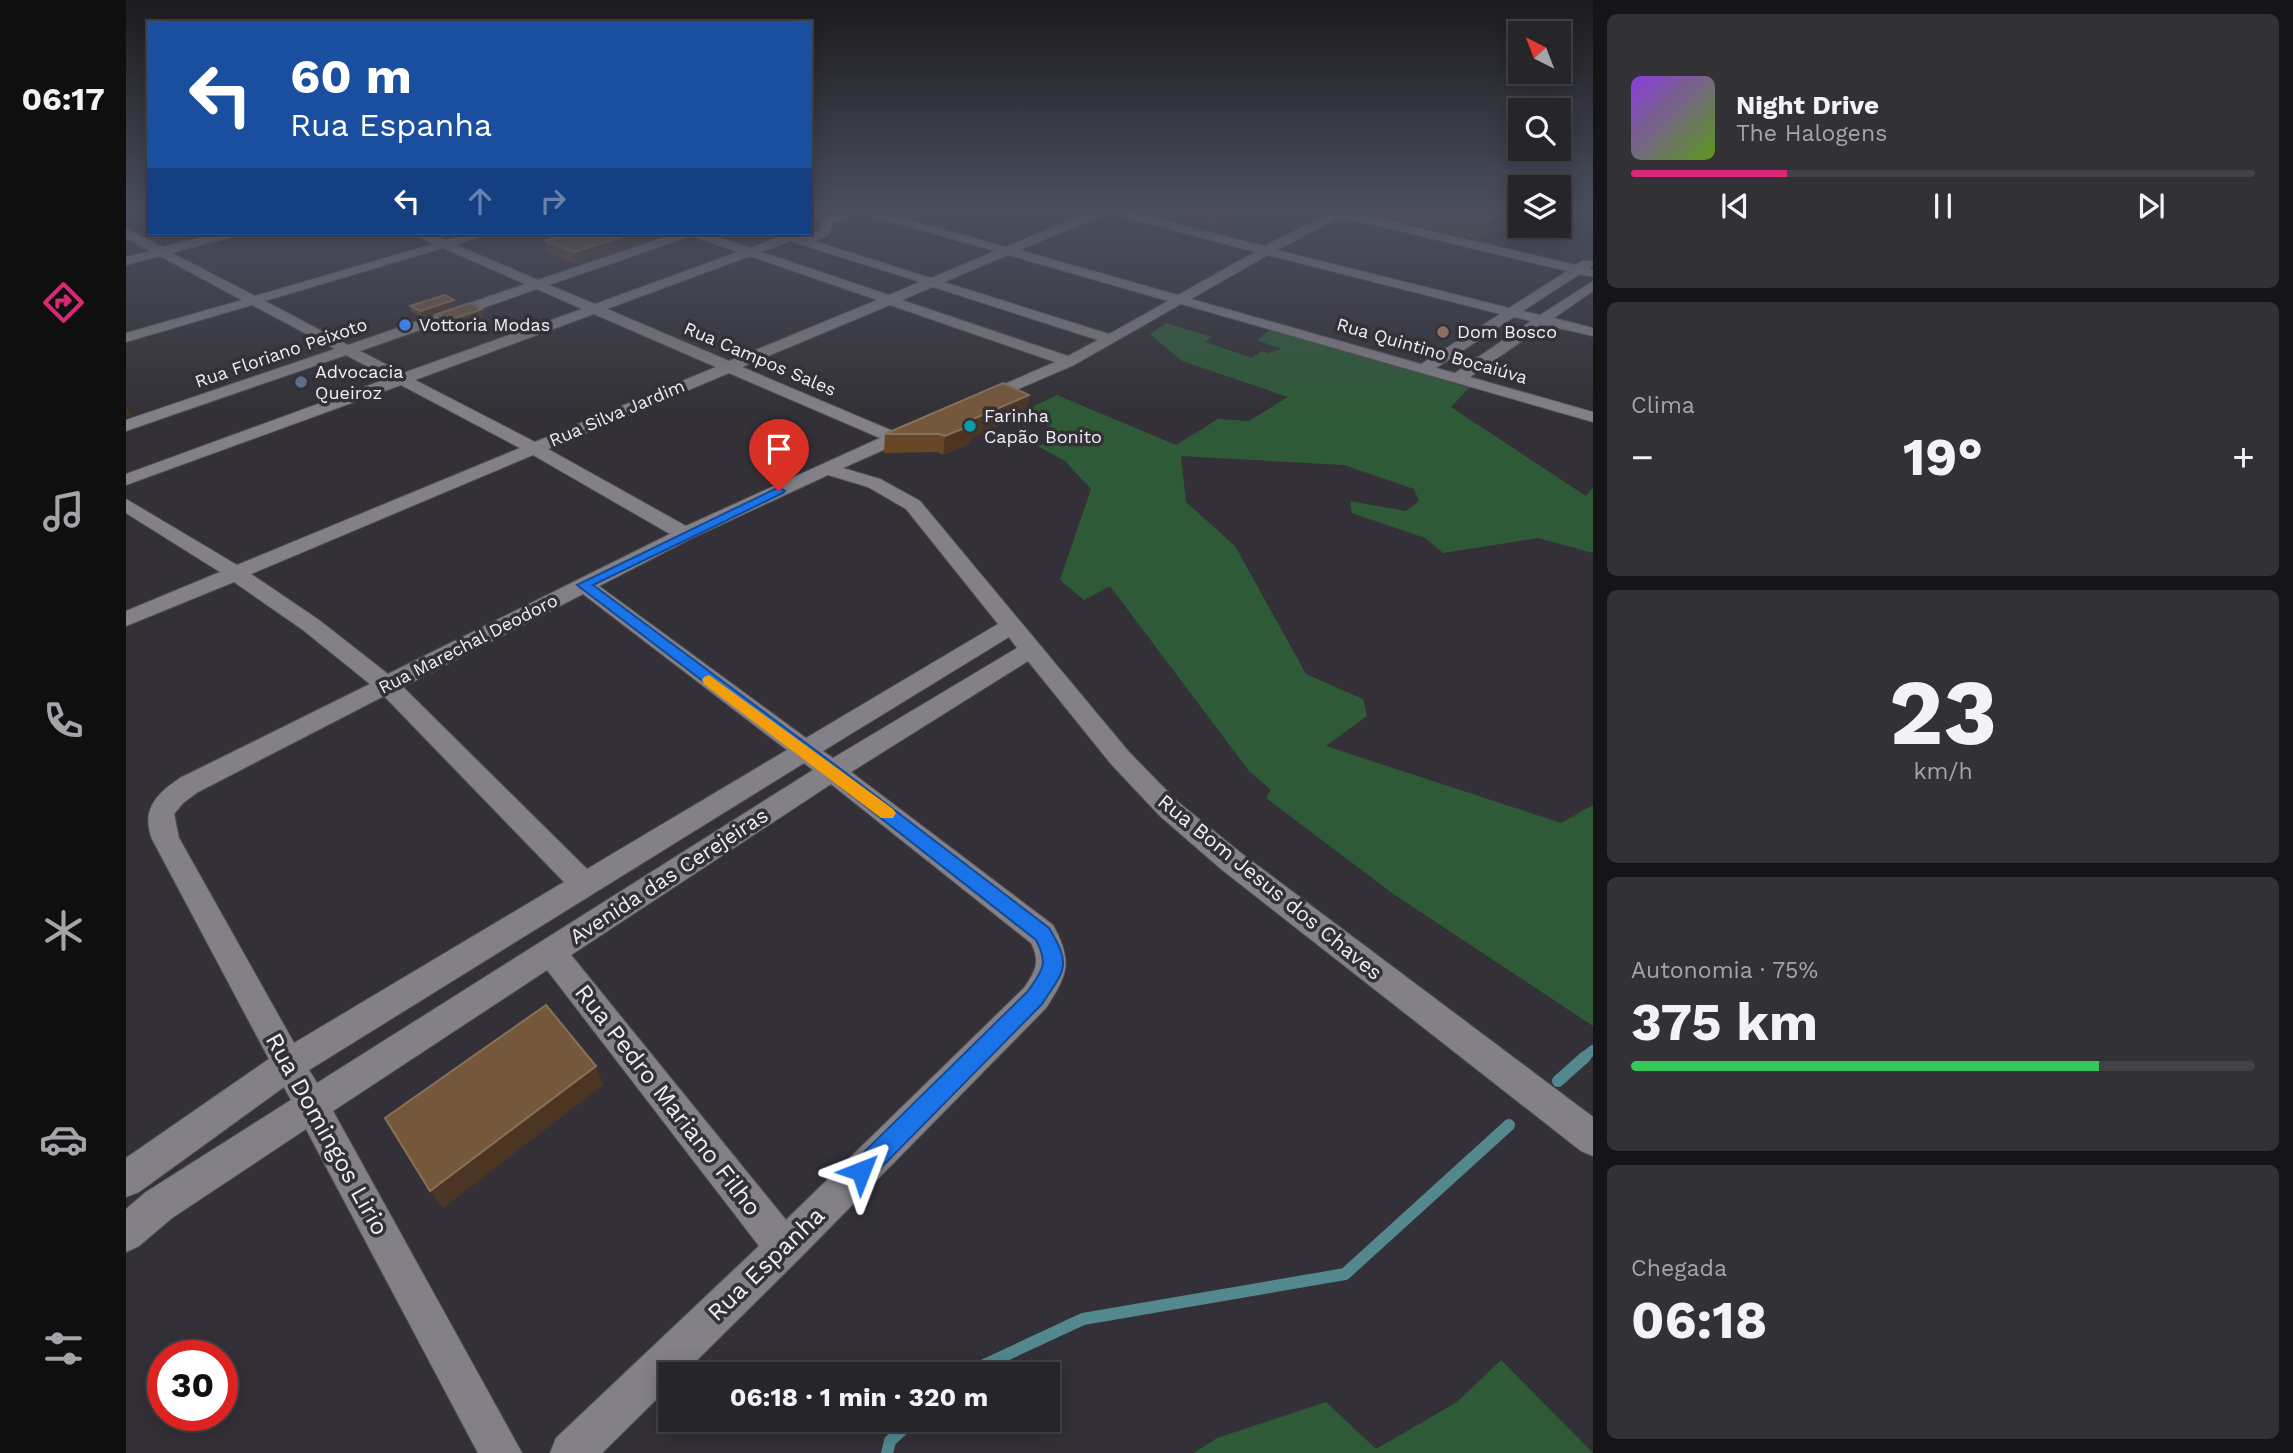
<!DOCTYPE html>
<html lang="pt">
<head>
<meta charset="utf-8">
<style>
	:root { --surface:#262529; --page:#323135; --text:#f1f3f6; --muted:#a4a5a8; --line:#424246; --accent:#db2777 }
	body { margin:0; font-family:"Work Sans",sans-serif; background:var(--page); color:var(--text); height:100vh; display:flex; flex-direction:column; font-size:26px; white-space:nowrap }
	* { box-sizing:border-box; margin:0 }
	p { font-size:23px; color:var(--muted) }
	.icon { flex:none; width:38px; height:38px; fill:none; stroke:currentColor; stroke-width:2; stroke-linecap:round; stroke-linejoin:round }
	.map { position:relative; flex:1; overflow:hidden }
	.side { display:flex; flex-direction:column; gap:14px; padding:14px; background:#151417; width:700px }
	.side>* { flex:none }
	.guide { position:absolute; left:21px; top:21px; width:665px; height:214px; border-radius:0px; box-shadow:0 4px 18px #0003,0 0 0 2px var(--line); background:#1a4fa0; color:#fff; overflow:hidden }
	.needle { width:46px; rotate:318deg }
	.fabs { position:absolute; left:1382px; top:21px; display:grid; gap:14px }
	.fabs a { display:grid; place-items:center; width:63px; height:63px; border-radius:0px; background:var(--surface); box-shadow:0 4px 18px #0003,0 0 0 2px var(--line); font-size:35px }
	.speed { position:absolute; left:21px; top:1340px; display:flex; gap:14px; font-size:35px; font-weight:700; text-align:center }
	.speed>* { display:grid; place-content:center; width:91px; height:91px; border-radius:50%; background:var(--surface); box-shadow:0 4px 18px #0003,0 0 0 2px var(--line); line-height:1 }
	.speed .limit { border:10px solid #d22; background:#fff; color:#111 }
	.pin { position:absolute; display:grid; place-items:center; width:60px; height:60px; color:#fff; margin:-72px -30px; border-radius:50% 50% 50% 0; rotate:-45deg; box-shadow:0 0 7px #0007 }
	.pin .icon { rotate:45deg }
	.me { position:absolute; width:77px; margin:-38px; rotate:45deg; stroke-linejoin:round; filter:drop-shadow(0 0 5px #0008) }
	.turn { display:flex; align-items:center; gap:24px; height:147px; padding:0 28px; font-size:32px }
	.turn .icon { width:91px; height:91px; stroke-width:2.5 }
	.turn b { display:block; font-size:49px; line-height:60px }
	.lanes { display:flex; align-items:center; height:66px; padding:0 28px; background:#0003; justify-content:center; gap:35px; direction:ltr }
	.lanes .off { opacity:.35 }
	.big { font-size:52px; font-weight:700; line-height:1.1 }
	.side .widget { flex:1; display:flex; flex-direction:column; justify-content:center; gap:10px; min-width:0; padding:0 24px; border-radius:10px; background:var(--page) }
	.side .dial { align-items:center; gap:0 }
	.dial b { font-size:91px; line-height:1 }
	.song { display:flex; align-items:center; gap:21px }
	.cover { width:84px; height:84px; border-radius:10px; background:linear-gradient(135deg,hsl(270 70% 55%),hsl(90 70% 35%)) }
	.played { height:7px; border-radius:4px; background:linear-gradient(90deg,var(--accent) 25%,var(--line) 25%) }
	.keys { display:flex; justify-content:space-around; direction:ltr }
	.heat { display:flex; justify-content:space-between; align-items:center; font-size:38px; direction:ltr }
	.charge { height:10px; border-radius:5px; background:linear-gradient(90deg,#34c759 75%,var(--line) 0) }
	.trip { position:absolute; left:532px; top:1362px; width:402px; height:70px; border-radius:0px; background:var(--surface); box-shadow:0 4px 18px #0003,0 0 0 2px var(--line); font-weight:700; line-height:70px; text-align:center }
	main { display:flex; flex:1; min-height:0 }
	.tabs { display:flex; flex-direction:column; width:126px; justify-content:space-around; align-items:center; background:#0f0f10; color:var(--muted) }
	.tabs .icon { width:49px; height:49px }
	.tabs .on { color:var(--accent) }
	.tabs b { font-size:32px; color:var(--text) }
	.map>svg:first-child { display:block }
	.green { fill:#2e5a37 }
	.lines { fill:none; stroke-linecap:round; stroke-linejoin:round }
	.stream-far1 { stroke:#52888e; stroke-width:10 }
	.stream { stroke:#52888e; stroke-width:12 }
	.street-casing { stroke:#535155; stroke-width:2 }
	.street { fill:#838087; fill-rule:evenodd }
	.wall { fill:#664625 }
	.shaded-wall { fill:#4c3623 }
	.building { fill:#75583c; stroke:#897058; stroke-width:2 }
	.route { fill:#1a73e8; stroke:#114b97; stroke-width:2 }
	.slow { fill:#f59e0b }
	.shop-dot { fill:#3f7fe0; stroke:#333137; stroke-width:2.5 }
	.education-dot { fill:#8d6e63; stroke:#333137; stroke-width:2.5 }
	.service-dot { fill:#5c6f8a; stroke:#333137; stroke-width:2.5 }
	.culture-dot { fill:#0f9aa8; stroke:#333137; stroke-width:2.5 }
	.labels { text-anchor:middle; stroke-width:7; stroke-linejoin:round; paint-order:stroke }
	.far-poi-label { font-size:18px; fill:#f1eff3; stroke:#333137; text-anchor:start }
	.far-street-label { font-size:18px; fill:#f1eff3; stroke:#333137 }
	.street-label { font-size:21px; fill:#f1eff3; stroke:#333137 }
	.near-street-label { font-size:24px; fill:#f1eff3; stroke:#333137 }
</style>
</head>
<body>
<main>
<nav class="tabs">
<b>06:17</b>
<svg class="icon on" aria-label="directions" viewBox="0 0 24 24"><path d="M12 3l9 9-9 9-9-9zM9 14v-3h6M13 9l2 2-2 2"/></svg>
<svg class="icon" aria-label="music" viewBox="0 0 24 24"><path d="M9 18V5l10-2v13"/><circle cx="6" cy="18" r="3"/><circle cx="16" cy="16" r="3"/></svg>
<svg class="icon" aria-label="phone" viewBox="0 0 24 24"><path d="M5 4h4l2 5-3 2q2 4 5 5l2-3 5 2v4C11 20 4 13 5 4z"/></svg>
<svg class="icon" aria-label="climate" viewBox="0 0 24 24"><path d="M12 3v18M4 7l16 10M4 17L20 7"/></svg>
<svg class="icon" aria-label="car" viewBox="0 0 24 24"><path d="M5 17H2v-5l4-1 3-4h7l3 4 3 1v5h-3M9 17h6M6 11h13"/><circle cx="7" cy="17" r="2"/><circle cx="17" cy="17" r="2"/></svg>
<svg class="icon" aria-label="filters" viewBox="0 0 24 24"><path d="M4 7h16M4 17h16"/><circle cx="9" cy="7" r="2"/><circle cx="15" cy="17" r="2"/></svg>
</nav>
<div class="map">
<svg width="1467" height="1453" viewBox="0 0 1467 1453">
	<rect width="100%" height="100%" fill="#333137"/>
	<path class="green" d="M 1040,323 L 1086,337 L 1079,342 L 1126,358 L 1136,351 L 1142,353 L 1155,349 L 1131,340 L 1148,327 L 1343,388 L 1325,407 L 1460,496 L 1467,488 L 1467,553 L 1412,538 L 1317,553 L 1299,538 L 1226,513 L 1224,501 L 1280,511 L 1293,501 L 1288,489 L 1218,465 L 1055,456 L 1060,502 L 1109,546 L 1180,674 L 1237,699 L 1241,716 L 1200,746 L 1435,823 L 1467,805 L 1467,1026 L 1266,893 L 1140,798 L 1145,790 L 1123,771 L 984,586 L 958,600 L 934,580 L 965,489 L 939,461 L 912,446 L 938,437 L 900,410 L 931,395 L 1050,445 L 1092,419 L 1123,421 L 1162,397 L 1056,361 L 1024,334 Z
		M 1375,1360 L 1467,1453 L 1068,1453 L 1091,1438 L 1200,1402 L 1250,1449 L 1331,1402 Z"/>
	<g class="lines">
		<path class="stream-far1" d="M 1457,1058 L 1467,1050"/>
		<path class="stream" d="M 1432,1081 L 1459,1057
			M 839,1374 L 957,1319 L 1219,1274 L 1383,1125
			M 761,1453 L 764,1441 L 788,1419"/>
		<defs>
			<path id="street" d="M 724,208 L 742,208 L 880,247 L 971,208 L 989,208 L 1138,246 L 1215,208 L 1229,208 L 1224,212 L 1450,265 L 1456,261 L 1466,261 L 1467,265 L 1463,268 L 1467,269 L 1467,277 L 1454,274 L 1397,311 L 1414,315 L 1467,281 L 1467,291 L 1428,318 L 1467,328 L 1467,336 L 1419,325 L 1344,377 L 1467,412 L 1467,422 L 1055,304 L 948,365 L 855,405 L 847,400 L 849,397 L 929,362 L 764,305 L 616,367 L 769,432 L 787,425 L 793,426 L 795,430 L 793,434 L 717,468 L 754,479 L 794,501 L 1003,752 L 1052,802 L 1115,853 L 1467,1117 L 1467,1156 L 1455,1151 L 1095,869 L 1034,816 L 985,764 L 902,661 L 725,772 L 927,925 C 947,962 942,974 920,1008 L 671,1261 L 557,1374 L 544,1374 L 544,1386 L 476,1453 L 424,1453 L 430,1438 L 633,1246 L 421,970 L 207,1111 L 396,1453 L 352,1453 L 180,1129 L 46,1218 L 13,1246 L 0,1252 L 0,1209 L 20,1192 L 165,1100 L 158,1087 L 13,1192 L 0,1197 L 0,1158 L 143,1059 L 26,839 C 15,810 30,794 54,778 L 244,684 L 177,630 L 108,582 L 0,626 L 0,611 L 94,572 L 0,513 L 0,499 L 111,565 L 394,448 L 275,385 L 0,485 L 0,474 L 263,378 L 220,355 L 0,431 L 0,420 L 209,349 L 126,305 L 0,342 L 0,333 L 116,300 L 34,256 L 0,265 L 0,257 L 24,251 L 0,238 L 0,229 L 37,247 L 93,233 L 112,233 L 110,236 L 46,253 L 129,296 L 307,244 L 286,233 L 302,233 L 319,240 L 344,233 L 362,233 L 330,245 L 412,280 L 550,233 L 580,233 L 624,248 L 661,234 L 677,237 L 693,230 L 697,219 ZM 733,213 L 869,251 L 805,278 L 688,241 L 703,235 L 707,223 ZM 982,213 L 1129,252 L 1052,295 L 893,250 ZM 1215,217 L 1441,271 L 1383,308 L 1151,250 ZM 565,236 L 612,252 L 469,304 L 423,285 ZM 665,241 L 673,244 L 794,282 L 763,295 L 636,252 ZM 317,248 L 399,284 L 222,345 L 139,301 ZM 882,255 L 1042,301 L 983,334 L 818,282 ZM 1142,255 L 1374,314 L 1295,364 L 1065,299 ZM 624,256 L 751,300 L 603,361 L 481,309 ZM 807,287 L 972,340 L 942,356 L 776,300 ZM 411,289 L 456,309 L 277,373 L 234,351 ZM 468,314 L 590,367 L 409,442 L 289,380 ZM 1388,317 L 1405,321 L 1329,373 L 1310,368 ZM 603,373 L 754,438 L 560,526 L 422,449 ZM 407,455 L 544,534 L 262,674 L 193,620 L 125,574 ZM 702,475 L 742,487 L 780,509 L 872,624 L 680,738 L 473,586 L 566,538 ZM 457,594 L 661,750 L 461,869 L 277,687 ZM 883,637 L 891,648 L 707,758 L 697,751 ZM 258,696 L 438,882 L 168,1043 L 53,838 L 48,814 L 57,803 L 72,792 ZM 678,763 L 687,770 L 191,1083 L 183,1070 ZM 705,784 L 905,943 C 915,962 909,972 898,988 L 660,1220 L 445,955 Z"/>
		</defs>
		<use href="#street" class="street-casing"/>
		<use href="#street" class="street"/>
	</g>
	<path class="wall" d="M 1030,208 L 1136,208 L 1092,225 Z
		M 1231,208 L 1395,208 L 1395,218 L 1353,240 L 1230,211 Z
		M 428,233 L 546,233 L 451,264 L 422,253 L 419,241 L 429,238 Z
		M 330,305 L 296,317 L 286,312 L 284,306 Z
		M 311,314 L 359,321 L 327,332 L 315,326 Z
		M 903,395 L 901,413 L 845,438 L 845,443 L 817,455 L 812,452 L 758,453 L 759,434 Z"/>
	<path class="shaded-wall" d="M 691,208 L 717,208 L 696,217 L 691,228 L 684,229 L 684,210 Z
		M 1096,208 L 1136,208 L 1092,225 Z
		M 1385,208 L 1395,208 L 1395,218 L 1353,240 L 1361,220 Z
		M 509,233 L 546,233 L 451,264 L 448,252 Z
		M 328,300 L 330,305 L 296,317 L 295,311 Z
		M 356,309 L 359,321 L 327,332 L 324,320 Z
		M 903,395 L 901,413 L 845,438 L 845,443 L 817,455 L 819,436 L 840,422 Z
		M 0,406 L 5,415 L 0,417 Z
		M 470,1066 L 477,1085 L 317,1208 L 304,1191 Z"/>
	<path class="building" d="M 1308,208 L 1385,208 L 1361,220 Z
		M 428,233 L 509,233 L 448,252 L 419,241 L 436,236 Z
		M 319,295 L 328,300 L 295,311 L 284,306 Z
		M 344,303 L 356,309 L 324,320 L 311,314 Z
		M 877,383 L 903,395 L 840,422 L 846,425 L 819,436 L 813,434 L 759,434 Z
		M 420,1005 L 470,1066 L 304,1191 L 259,1118 Z"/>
	<linearGradient id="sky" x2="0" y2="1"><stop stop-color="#1c1b1e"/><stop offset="0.51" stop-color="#4a4e5e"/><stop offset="1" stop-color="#4a4e5e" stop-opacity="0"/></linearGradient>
	<rect width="1467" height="411" fill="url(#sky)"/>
	<path class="route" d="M 653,487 L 659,491 L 657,493 L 467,585 L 712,767 L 923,928 C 946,966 939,969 916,1004 L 744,1179 L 735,1182 L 727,1179 L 724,1171 L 727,1163 L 902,991 C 916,971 923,964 910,940 L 700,775 L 451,585 Z"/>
	<path class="slow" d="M 583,675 L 767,809 L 770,813 L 767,818 L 755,818 L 578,684 L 576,680 L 578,677 Z"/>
	<circle class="shop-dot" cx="279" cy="325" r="7"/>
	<circle class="education-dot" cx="1317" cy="332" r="7"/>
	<circle class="service-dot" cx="175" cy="382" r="7"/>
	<circle class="culture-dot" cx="844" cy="426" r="7"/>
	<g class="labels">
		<g class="far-poi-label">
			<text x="293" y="331">Vottoria Modas</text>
			<text x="1331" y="338">Dom Bosco</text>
			<text x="189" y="378">Advocacia<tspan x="189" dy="21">Queiroz</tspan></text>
			<text x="858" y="422">Farinha<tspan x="858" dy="21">Capão Bonito</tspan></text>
		</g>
		<g class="far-street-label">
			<text transform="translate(1306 351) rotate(16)" y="6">Rua Quintino Bocaiúva</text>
			<text transform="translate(155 353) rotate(-19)" y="6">Rua Floriano Peixoto</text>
			<text transform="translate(634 359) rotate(23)" y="6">Rua Campos Sales</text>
			<text transform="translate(491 413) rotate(-23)" y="6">Rua Silva Jardim</text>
			<text transform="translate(342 644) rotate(-27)" y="6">Rua Marechal Deodoro</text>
		</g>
		<g class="street-label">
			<text transform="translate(543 876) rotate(-33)" y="7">Avenida das Cerejeiras</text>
			<text transform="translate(1144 887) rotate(39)" y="7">Rua Bom Jesus dos Chaves</text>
		</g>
		<g class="near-street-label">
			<text transform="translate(542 1100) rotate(52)" y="8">Rua Pedro Mariano Filho</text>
			<text transform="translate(201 1134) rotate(61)" y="8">Rua Domingos Lirio</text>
			<text transform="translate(640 1264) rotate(-44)" y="8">Rua Espanha</text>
		</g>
	</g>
</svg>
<div class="fabs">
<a><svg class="needle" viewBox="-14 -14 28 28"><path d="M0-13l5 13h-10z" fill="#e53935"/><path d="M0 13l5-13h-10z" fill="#a4a5a8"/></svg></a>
<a><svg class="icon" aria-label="search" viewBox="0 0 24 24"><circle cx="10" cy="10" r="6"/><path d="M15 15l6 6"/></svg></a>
<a><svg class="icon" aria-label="layers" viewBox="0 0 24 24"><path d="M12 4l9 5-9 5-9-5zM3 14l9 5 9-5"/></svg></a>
</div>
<div class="speed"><div class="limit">30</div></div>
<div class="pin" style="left:653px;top:491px;background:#d93025"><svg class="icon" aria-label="arrive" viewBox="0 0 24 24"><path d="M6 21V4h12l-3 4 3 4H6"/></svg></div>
<svg class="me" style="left:735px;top:1171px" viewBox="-20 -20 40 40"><path d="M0-17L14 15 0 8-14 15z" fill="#1a73e8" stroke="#fff" stroke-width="4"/></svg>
<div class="trip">06:18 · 1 min · 320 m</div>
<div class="guide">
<div class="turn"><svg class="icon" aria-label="left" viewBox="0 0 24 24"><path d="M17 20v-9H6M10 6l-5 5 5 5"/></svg><div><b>60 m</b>Rua Espanha</div></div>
<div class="lanes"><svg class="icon" aria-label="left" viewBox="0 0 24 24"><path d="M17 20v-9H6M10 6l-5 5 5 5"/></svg><svg class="icon off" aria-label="ahead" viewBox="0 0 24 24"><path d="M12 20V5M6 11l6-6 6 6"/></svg><svg class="icon off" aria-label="right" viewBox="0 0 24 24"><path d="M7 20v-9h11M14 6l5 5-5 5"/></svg></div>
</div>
</div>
<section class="side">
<div class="widget">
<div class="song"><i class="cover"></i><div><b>Night Drive</b><p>The Halogens</p></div></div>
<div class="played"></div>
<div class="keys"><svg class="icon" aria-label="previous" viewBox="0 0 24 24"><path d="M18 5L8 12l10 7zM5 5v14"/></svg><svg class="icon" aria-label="pause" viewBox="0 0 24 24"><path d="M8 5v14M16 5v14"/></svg><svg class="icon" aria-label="next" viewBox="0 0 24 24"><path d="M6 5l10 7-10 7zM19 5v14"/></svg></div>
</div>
<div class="widget"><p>Clima</p>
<div class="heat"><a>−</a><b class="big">19°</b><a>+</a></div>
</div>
<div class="widget dial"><b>23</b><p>km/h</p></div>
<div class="widget"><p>Autonomia · 75%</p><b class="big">375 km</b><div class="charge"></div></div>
<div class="widget"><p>Chegada</p><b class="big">06:18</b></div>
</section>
</main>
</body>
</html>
